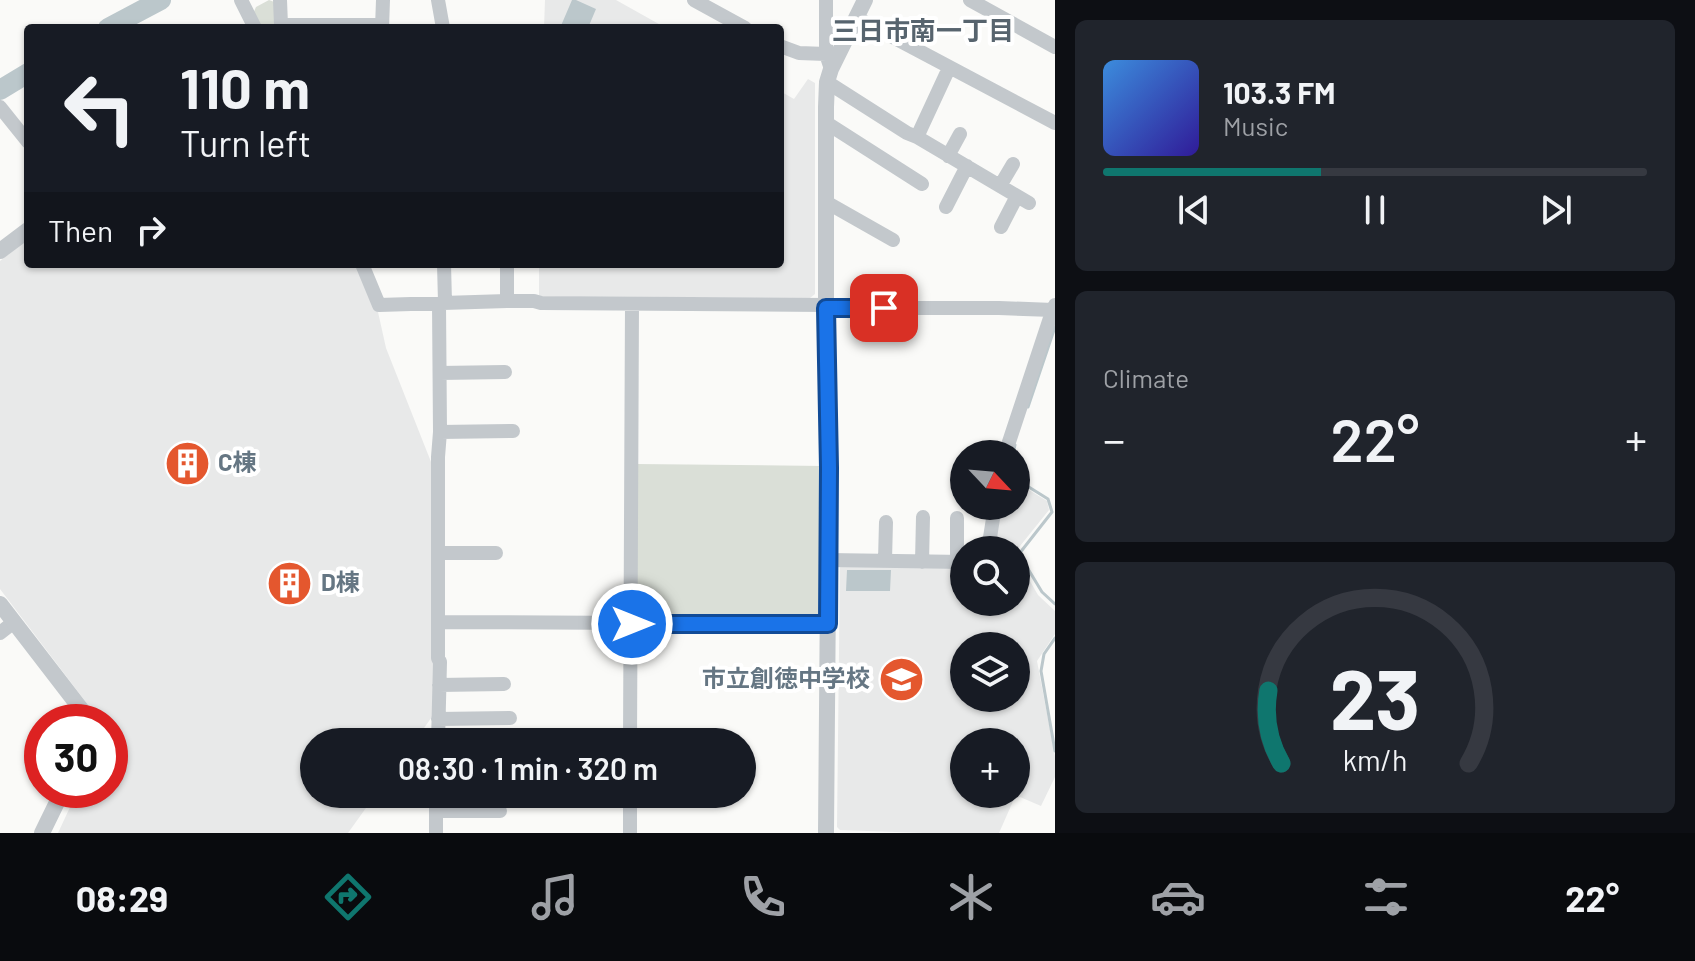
<!DOCTYPE html>
<html lang="en">
<head>
<meta charset="utf-8">
<style>
	:root { --surface:#171b24; --page:#20242c; --text:#f1f3f6; --muted:#9ea1a6; --line:#363941; --accent:#0f766e }
	body { margin:0; font-family:Barlow,"Noto Sans JP",sans-serif; background:var(--page); color:var(--text); height:100vh; display:flex; flex-direction:column; font-size:30px; white-space:nowrap }
	* { box-sizing:border-box; margin:0 }
	p { font-size:26px; color:var(--muted) }
	.icon { flex:none; width:44px; height:44px; fill:none; stroke:currentColor; stroke-width:2; stroke-linecap:round; stroke-linejoin:round }
	.map { position:relative; flex:1; overflow:hidden }
	.details { display:flex; flex-direction:column; gap:20px; padding:20px; background:#0d0f14; width:640px }
	.details>* { flex:none }
	.guide { position:absolute; left:24px; top:24px; width:760px; height:244px; border-radius:8px; box-shadow:0 2px 6px #0004; background:#171b24; color:var(--text); overflow:hidden }
	.needle { width:52px; rotate:116deg }
	.tools { position:absolute; left:950px; top:440px; display:grid; gap:16px }
	.tools a { display:grid; place-items:center; width:80px; height:80px; border-radius:50%; background:var(--surface); box-shadow:0 2px 6px #0004; font-size:40px }
	.speed { position:absolute; left:24px; top:704px; display:flex; gap:16px; font-size:40px; font-weight:700; text-align:center }
	.speed>* { display:grid; place-content:center; width:104px; height:104px; border-radius:50%; background:var(--surface); box-shadow:0 2px 6px #0004; line-height:1 }
	.speed .limit { border:12px solid #d22; background:#fff; color:#111 }
	.pin { position:absolute; display:grid; place-items:center; width:68px; height:68px; color:#fff; margin:-34px; border-radius:16px; box-shadow:0 4px 12px #0006 }
	.me { position:absolute; width:88px; margin:-44px; rotate:90deg; stroke-linejoin:round; filter:drop-shadow(0 0 6px #0008) }
	.turn { display:flex; align-items:center; gap:28px; height:168px; padding:0 24px; font-size:36px }
	.turn .icon { width:104px; height:104px; stroke-width:2.5 }
	.turn b { display:block; font-size:56px; line-height:68px }
	.then { display:flex; align-items:center; height:76px; padding:0 24px; background:#0003; gap:16px; font-size:30px }
	.big { font-size:60px; font-weight:600; line-height:1.1 }
	.details .tile { flex:1; display:flex; flex-direction:column; justify-content:center; gap:12px; min-width:0; padding:0 28px; border-radius:12px; background:var(--page) }
	.details .dial { align-items:center; gap:0 }
	.dial svg { height:208px; overflow:visible; fill:none; stroke:var(--line); stroke-width:7; stroke-linecap:round; text-anchor:middle }
	.dial text { fill:var(--text); stroke:none }
	.song { display:flex; align-items:center; gap:24px }
	.cover { width:96px; height:96px; border-radius:12px; background:linear-gradient(135deg,hsl(210 70% 55%),hsl(250 70% 35%)) }
	.played { height:8px; border-radius:4px; background:linear-gradient(90deg,var(--accent) 40%,var(--line) 40%) }
	.keys { display:flex; justify-content:space-around; direction:ltr }
	.heat { display:flex; justify-content:space-between; align-items:center; font-size:44px; direction:ltr }
	.trip { position:absolute; left:300px; top:728px; width:456px; height:80px; border-radius:40px; background:var(--surface); box-shadow:0 2px 6px #0004; font-weight:600; line-height:80px; text-align:center }
	.tab-bar { display:flex; height:128px; justify-content:space-around; align-items:center; background:#090b0e; color:var(--muted) }
	.tab-bar .icon { width:56px; height:56px }
	.tab-bar .selected { color:var(--accent) }
	.tab-bar b { font-size:36px; color:var(--text) }
	main { display:flex; flex:1; min-height:0 }
	.map>svg:first-child { display:block }
	.built { fill:#e8e9e9; fill-rule:evenodd }
	.green { fill:#dadfd7 }
	.water { fill:#bbc7cb }
	.lines { fill:none; stroke-linecap:round; stroke-linejoin:round }
	.stream { stroke:#bbc7cb; stroke-width:3 }
	.river { stroke:#bbc7cb; stroke-width:20 }
	.minor { stroke:#c3c8cc; stroke-width:14 }
	.tertiary { stroke:#c3c8cc; stroke-width:16 }
	.route-casing { stroke:#114b97; stroke-width:20 }
	.route { stroke:#1a73e8; stroke-width:14 }
	.labels { text-anchor:middle; stroke-width:8; stroke-linejoin:round; paint-order:stroke }
	.poi-label { font-size:24px; font-weight:bold; fill:#657683; stroke:#fff; text-anchor:start }
	.neighbourhood-label { font-size:26px; font-weight:bold; fill:#57646e; stroke:#fff }
</style>
</head>
<body>
<main>
<div class="map">
<svg width="1055" height="833" viewBox="0 0 1055 833">
	<rect width="100%" height="100%" fill="#fafaf8"/>
	<path class="built" d="M 545,0 L 616,0 L 666,28 L 544,28 Z
		M 808,79 L 815,83 L 815,294 L 810,298 L 539,296 L 539,264 L 780,264 L 780,91 L 794,99 Z
		M 28,239 L 28,264 L 356,264 L 378,312 L 386,348 L 435,472 L 434,714 L 414,742 L 314,742 L 314,794 L 376,794 L 348,833 L 58,833 L 78,790 L 110,790 L 110,722 L 101,722 L 0,589 L 0,261 Z
		M 1016,482 L 1047,501 L 1049,510 L 1016,551 L 1016,550 L 992,550 L 1000,506 L 1016,506 Z
		M 1016,557 L 1038,595 L 1055,611 L 1055,634 L 1037,661 L 1055,756 L 1055,777 L 1041,806 L 1020,797 L 1014,799 L 999,833 L 923,833 L 840,830 L 837,827 L 840,564 L 964,566 L 964,602 L 1016,602 ZM 964,646 L 1016,646 L 1016,698 L 964,698 ZM 964,742 L 1016,742 L 1016,794 L 964,794 Z"/>
	<path class="green" d="M 269,0 L 277,3 L 278,28 L 259,28 L 252,16 L 256,7 Z
		M 636,464 L 823,466 L 822,620 L 633,619 Z"/>
	<path class="water" d="M 572,0 L 576,0 L 596,9 L 588,28 L 560,28 Z
		M 847,570 L 891,570 L 890,591 L 846,591 Z"/>
	<g class="lines">
		<path class="stream" d="M 1028,407 L 1055,327
			M 1013,454 L 1015,445
			M 1016,479 L 1048,499 L 1052,512 L 1019,554 L 1042,592 L 1055,604
			M 1055,638 L 1044,654 L 1041,671 L 1055,751"/>
		<path class="river" d="M 108,28 L 161,0
			M 0,90 L 28,73"/>
		<path class="minor" d="M 241,0 L 255,28
			M 280,0 L 281,25 L 382,25
			M 438,0 L 443,28
			M 694,0 L 745,28
			M 826,0 L 826,54 L 831,69
			M 970,0 L 1055,47
			M 857,18 L 1055,123
			M 382,28 L 383,0
			M 780,46 L 799,53 L 826,54
			M 827,82 L 907,133 L 917,137 L 1029,203
			M 0,107 L 28,142
			M 825,122 L 922,184
			M 917,137 L 949,68
			M 948,156 L 960,134
			M 1000,186 L 1013,164
			M 826,202 L 893,240
			M 946,207 L 967,166
			M 1001,227 L 1017,196
			M 362,264 L 379,305 L 507,301 L 534,301 L 541,303 L 826,305
			M 444,264 L 445,302
			M 507,301 L 507,264
			M 826,308 L 999,308 L 1053,310 L 1055,305
			M 440,373 L 505,372
			M 440,432 L 513,431
			M 1005,454 L 1051,315 L 1050,310
			M 988,550 L 995,506
			M 438,553 L 496,553
			M 828,560 L 964,562
			M 885,560 L 886,522
			M 922,562 L 923,517
			M 957,562 L 957,518
			M 438,622 L 828,624
			M 0,633 L 14,622
			M 439,685 L 504,684
			M 438,719 L 510,718
			M 438,742 L 440,662 L 438,658 L 438,457 L 440,432 L 439,304
			M 630,742 L 632,304
			M 436,811 L 500,811
			M 436,833 L 436,794
			M 630,833 L 630,794"/>
		<path class="tertiary" d="M 0,251 L 28,230
			M 0,604 L 91,722
			M 42,833 L 63,790
			M 826,833 L 829,468 L 826,308 L 826,107 L 827,82 L 831,69 L 865,0"/>
	</g>
	<g class="lines">
		<defs>
			<path id="route" d="M 632,624 L 828,624 L 829,468 L 826,308 L 884,308"/>
		</defs>
		<use href="#route" class="route-casing"/>
		<use href="#route" class="route"/>
	</g>
	<defs>
		<symbol id="building-disc" viewBox="-11 -11 22 22"><circle r="9.5" fill="#e4572e" stroke="#fff"/><path d="M-4-6H4V6H1V3H-1V6H-4ZM-2.5-4.3h1.7v1.8h-1.7ZM.8-4.3h1.7v1.8H.8ZM-2.5-1h1.7V.8h-1.7ZM.8-1h1.7V.8H.8Z" fill="#fff"/></symbol>
		<symbol id="school-disc" viewBox="-11 -11 22 22"><circle r="9.5" fill="#e4572e" stroke="#fff"/><path d="M0-5L7-2L0 1L-7-2ZM-4 1L0 2.5L4 1V4Q0 6-4 4Z" fill="#fff"/></symbol>
	</defs>
	<g fill-rule="evenodd">
		<use href="#building-disc" x="162" y="438" width="51" height="51"/>
		<use href="#building-disc" x="264" y="558" width="51" height="51"/>
		<use href="#school-disc" x="876" y="654" width="51" height="51"/>
	</g>
	<g class="labels">
		<g class="poi-label">
			<text x="218" y="471">C棟</text>
			<text x="321" y="591">D棟</text>
			<text x="870" y="687" text-anchor="end">市立創徳中学校</text>
		</g>
		<g class="neighbourhood-label">
			<text x="923" y="40">三日市南一丁目</text>
		</g>
	</g>
</svg>
<div class="tools">
<a><svg class="needle" viewBox="-14 -14 28 28"><path d="M0-13l5 13h-10z" fill="#e53935"/><path d="M0 13l5-13h-10z" fill="#9ea1a6"/></svg></a>
<a><svg class="icon" aria-label="search" viewBox="0 0 24 24"><circle cx="10" cy="10" r="6"/><path d="M15 15l6 6"/></svg></a>
<a><svg class="icon" aria-label="layers" viewBox="0 0 24 24"><path d="M12 4l9 5-9 5-9-5zM3 14l9 5 9-5"/></svg></a>
<a>+</a>
</div>
<div class="speed"><div class="limit">30</div></div>
<div class="pin" style="left:884px;top:308px;background:#d93025"><svg class="icon" aria-label="arrive" viewBox="0 0 24 24"><path d="M6 21V4h12l-3 4 3 4H6"/></svg></div>
<svg class="me" style="left:632px;top:624px" viewBox="-20 -20 40 40"><circle r="17" fill="#1a73e8" stroke="#fff" stroke-width="3"/><path d="M0-11L8 9 0 5-8 9z" fill="#fff"/></svg>
<div class="trip">08:30 · 1 min · 320 m</div>
<div class="guide">
<div class="turn"><svg class="icon" aria-label="left" viewBox="0 0 24 24"><path d="M17 20v-9H6M10 6l-5 5 5 5"/></svg><div><b>110 m</b>Turn left</div></div>
<div class="then">Then<svg class="icon" aria-label="right" viewBox="0 0 24 24"><path d="M7 20v-9h11M14 6l5 5-5 5"/></svg></div>
</div>
</div>
<section class="details">
<div class="tile">
<div class="song"><i class="cover"></i><div><b>103.3 FM</b><p>Music</p></div></div>
<div class="played"></div>
<div class="keys"><svg class="icon" aria-label="previous" viewBox="0 0 24 24"><path d="M18 5L8 12l10 7zM5 5v14"/></svg><svg class="icon" aria-label="pause" viewBox="0 0 24 24"><path d="M8 5v14M16 5v14"/></svg><svg class="icon" aria-label="next" viewBox="0 0 24 24"><path d="M6 5l10 7-10 7zM19 5v14"/></svg></div>
</div>
<div class="tile"><p>Climate</p>
<div class="heat"><a>−</a><b class="big">22°</b><a>+</a></div>
</div>
<div class="tile dial"><svg viewBox="0 0 100 80">
<path d="M14 69A42 42 0 1 1 86 69"/>
<path d="M14 69A42 42 0 0 1 9 41" stroke="#0f766e"/>
<text x="50" y="56" font-size="32" font-weight="700">23</text>
<text x="50" y="72" font-size="11">km/h</text>
</svg></div>
</section>
</main>
<nav class="tab-bar">
<b>08:29</b>
<svg class="icon selected" aria-label="directions" viewBox="0 0 24 24"><path d="M12 3l9 9-9 9-9-9zM9 14v-3h6M13 9l2 2-2 2"/></svg>
<svg class="icon" aria-label="music" viewBox="0 0 24 24"><path d="M9 18V5l10-2v13"/><circle cx="6" cy="18" r="3"/><circle cx="16" cy="16" r="3"/></svg>
<svg class="icon" aria-label="phone" viewBox="0 0 24 24"><path d="M5 4h4l2 5-3 2q2 4 5 5l2-3 5 2v4C11 20 4 13 5 4z"/></svg>
<svg class="icon" aria-label="climate" viewBox="0 0 24 24"><path d="M12 3v18M4 7l16 10M4 17L20 7"/></svg>
<svg class="icon" aria-label="car" viewBox="0 0 24 24"><path d="M5 17H2v-5l4-1 3-4h7l3 4 3 1v5h-3M9 17h6M6 11h13"/><circle cx="7" cy="17" r="2"/><circle cx="17" cy="17" r="2"/></svg>
<svg class="icon" aria-label="filters" viewBox="0 0 24 24"><path d="M4 7h16M4 17h16"/><circle cx="9" cy="7" r="2"/><circle cx="15" cy="17" r="2"/></svg>
<b>22°</b>
</nav>
</body>
</html>
